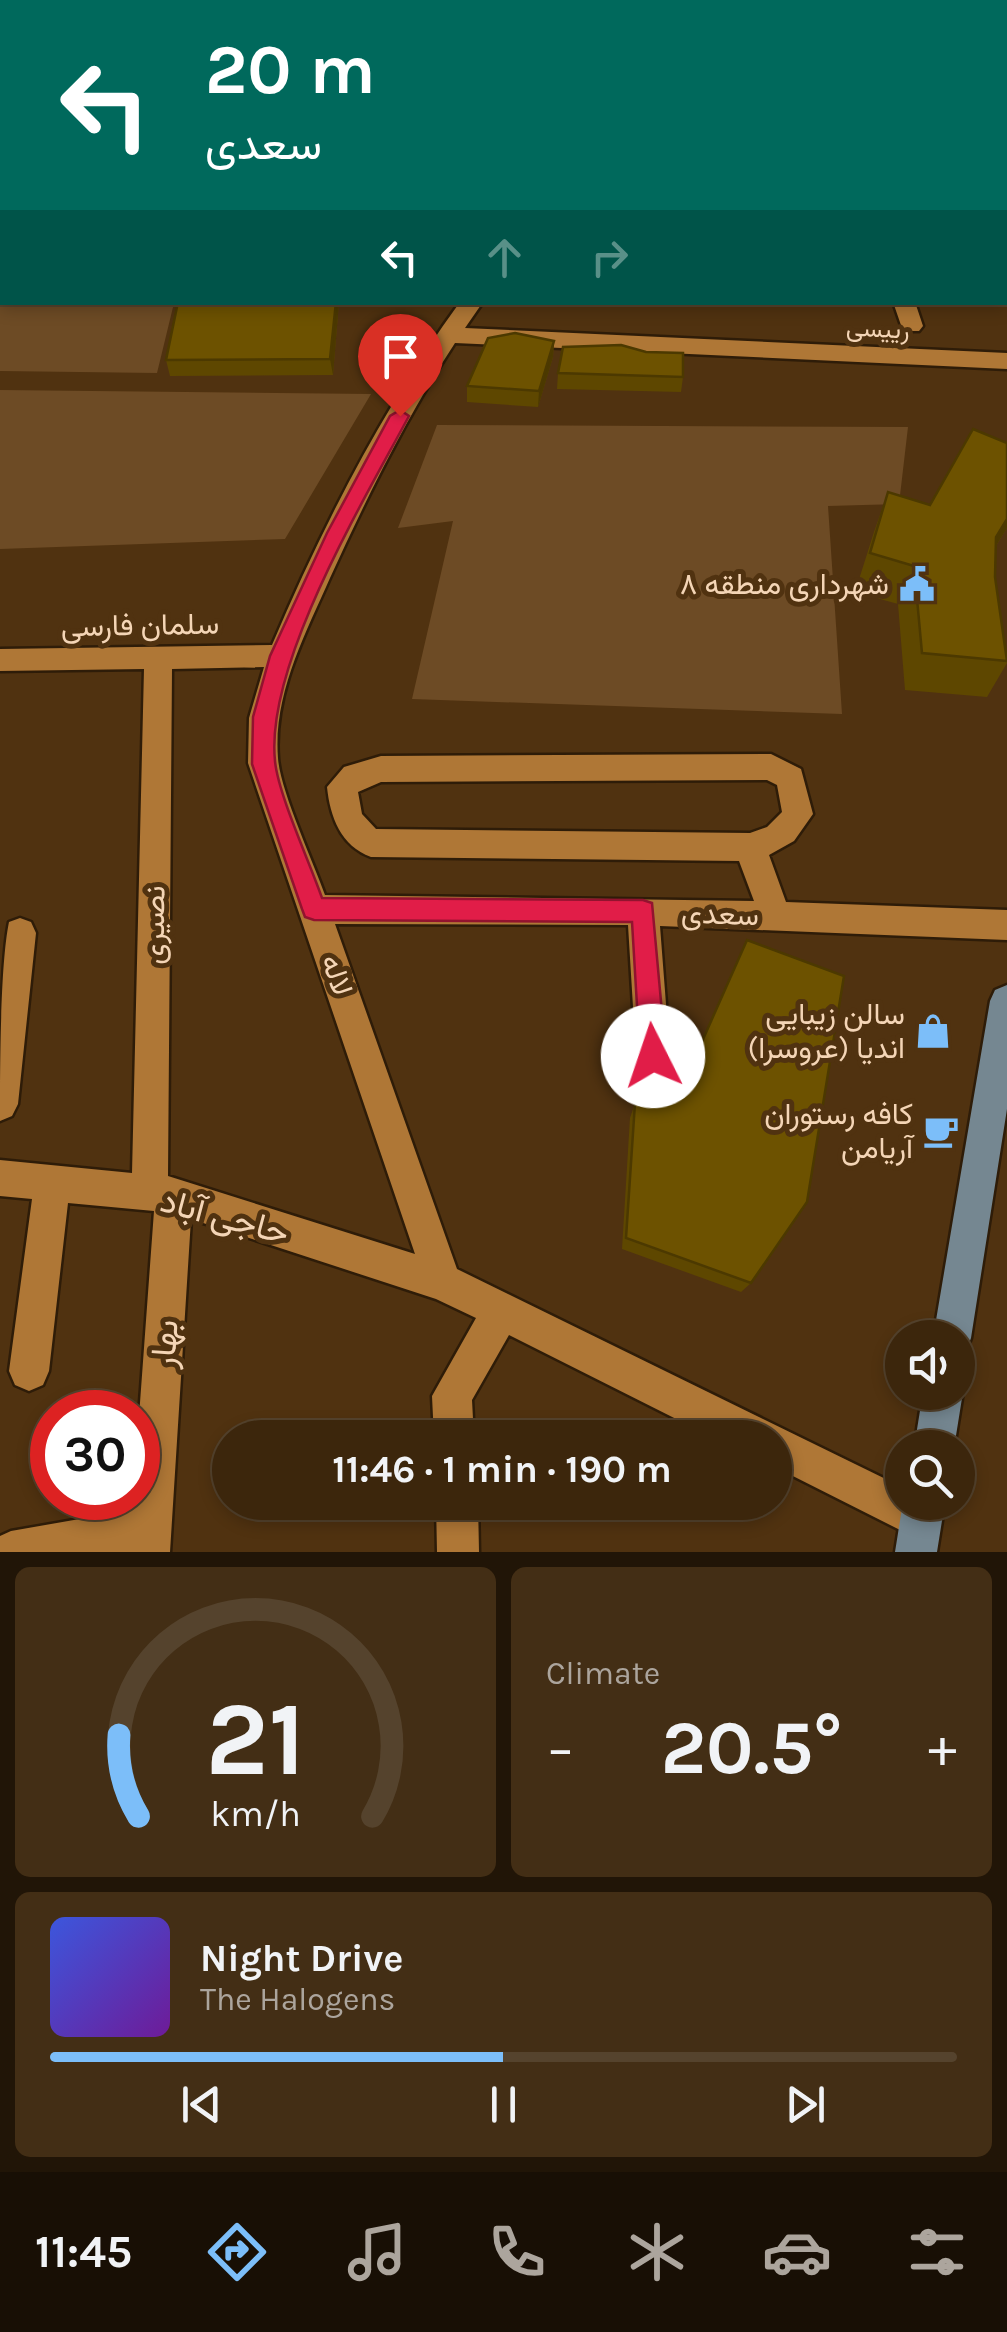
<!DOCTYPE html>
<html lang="en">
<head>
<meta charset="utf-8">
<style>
	:root { --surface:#3c260c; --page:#432e15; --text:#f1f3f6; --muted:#aca59d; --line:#55432d; --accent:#7cbef9 }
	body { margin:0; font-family:Karla,Vazirmatn,sans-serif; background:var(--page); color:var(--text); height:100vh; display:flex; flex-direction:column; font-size:38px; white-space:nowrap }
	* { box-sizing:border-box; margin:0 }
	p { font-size:32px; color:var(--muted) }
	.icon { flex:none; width:55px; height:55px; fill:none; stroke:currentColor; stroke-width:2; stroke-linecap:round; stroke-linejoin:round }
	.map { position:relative; height:1552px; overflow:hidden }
	.panel { display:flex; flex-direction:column; gap:15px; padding:15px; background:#211507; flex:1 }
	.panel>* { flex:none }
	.hud { position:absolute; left:0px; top:0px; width:1008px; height:305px; box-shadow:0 5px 15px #0003,0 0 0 2px var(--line); background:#00695c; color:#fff; overflow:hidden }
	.tools { position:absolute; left:885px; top:1320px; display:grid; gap:20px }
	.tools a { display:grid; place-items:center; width:90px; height:90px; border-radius:50%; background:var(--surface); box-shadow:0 5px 15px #0003,0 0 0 2px var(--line); font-size:50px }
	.speed { position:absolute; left:30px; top:1390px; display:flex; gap:20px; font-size:50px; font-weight:700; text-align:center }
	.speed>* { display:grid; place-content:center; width:130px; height:130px; border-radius:50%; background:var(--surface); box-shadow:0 5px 15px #0003,0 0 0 2px var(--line); line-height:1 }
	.speed .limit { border:15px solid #d22; background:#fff; color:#111 }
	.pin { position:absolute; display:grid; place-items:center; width:85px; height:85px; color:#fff; margin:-102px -42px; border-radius:50% 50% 50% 0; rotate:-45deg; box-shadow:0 0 10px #0007 }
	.pin .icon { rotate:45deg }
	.me { position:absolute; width:110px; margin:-55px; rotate:356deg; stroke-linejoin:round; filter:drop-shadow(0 0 8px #0008) }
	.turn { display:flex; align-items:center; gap:35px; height:210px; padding:0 40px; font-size:45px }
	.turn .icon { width:130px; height:130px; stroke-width:2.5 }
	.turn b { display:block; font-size:70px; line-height:85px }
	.lanes { display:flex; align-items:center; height:95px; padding:0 40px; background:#0003; justify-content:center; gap:50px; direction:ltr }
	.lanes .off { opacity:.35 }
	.big { font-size:75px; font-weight:700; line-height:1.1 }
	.panel .card { flex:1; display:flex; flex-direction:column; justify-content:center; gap:15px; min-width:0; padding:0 35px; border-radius:15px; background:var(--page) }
	.panel .dial { align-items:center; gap:0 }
	.dial svg { height:260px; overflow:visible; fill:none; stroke:var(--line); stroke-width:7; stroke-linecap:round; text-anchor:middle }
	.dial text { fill:var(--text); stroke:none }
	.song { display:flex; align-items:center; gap:30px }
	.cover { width:120px; height:120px; border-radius:15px; background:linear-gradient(135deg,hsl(230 70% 55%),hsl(280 70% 35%)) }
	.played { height:10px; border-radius:5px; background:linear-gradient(90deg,var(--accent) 50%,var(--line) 50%) }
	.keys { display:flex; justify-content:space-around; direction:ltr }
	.heat { display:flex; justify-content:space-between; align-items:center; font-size:55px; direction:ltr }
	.panel .tiles { flex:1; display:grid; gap:15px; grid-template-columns:1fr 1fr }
	.card:last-child { grid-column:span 2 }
	.trip { position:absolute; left:212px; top:1420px; width:580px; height:100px; border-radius:50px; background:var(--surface); box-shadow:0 5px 15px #0003,0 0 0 2px var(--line); font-weight:700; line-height:100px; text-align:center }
	.menu { display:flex; height:160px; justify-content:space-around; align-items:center; background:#180f05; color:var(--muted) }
	.menu .icon { width:70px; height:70px }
	.menu .current { color:var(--accent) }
	.menu b { font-size:45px; color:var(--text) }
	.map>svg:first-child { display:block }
	.green { fill:#6d4b25 }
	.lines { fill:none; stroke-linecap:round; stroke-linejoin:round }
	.minor-casing { stroke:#2e1c08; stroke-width:5 }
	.major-casing { stroke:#2e1c08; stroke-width:5 }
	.minor { fill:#af7736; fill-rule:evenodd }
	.major { fill:#758791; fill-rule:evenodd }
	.wall { fill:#5e4700 }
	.shaded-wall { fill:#4c3900 }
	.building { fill:#6d5200; stroke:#4c3900; stroke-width:2.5 }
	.route { fill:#e11d48; stroke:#92132f; stroke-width:2.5 }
	.labels { text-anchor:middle; stroke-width:10; stroke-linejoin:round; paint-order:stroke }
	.far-street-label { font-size:25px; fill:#f4d5b6; stroke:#503210 }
	.poi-label { font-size:30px; fill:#f4d5b6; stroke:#503210; text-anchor:end }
	.street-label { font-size:30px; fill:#f4d5b6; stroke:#503210 }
	.near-street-label { font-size:35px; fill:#f4d5b6; stroke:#503210 }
</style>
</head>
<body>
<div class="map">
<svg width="1007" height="1552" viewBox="0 0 1007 1552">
	<rect width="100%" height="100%" fill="#503210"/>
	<path class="green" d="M 0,282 L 2,302 L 174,303 L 157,373 L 0,371 Z
		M 0,390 L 371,394 L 285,539 L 0,549 Z
		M 437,425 L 908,427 L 899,504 L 828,506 L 842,714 L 412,699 L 453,521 L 398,528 Z"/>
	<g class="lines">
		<defs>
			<path id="minor" d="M 24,0 L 46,0 L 47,2 L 26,2 Z
				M 247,0 L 270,0 L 271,2 L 249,2 Z
				M 588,0 L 611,0 L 612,2 L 590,2 Z
				M 743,0 L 766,0 L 767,2 L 745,2 Z
				M 1005,46 L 1007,46 L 1007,58 L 1005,58 Z
				M 1005,70 L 1007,70 L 1007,82 L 1005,82 Z
				M 0,71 L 2,72 L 2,85 L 0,84 Z
				M 1005,210 L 1007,210 L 1007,226 L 1005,226 Z
				M 1005,271 L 1007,271 L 1007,285 L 1005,285 Z
				M 460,302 L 483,302 L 465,328 L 1007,353 L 1007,369 L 455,343 C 406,418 367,497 330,578 C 305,635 273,694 278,758 C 280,790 313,861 325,895 L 754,901 L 739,861 L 371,857 C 341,846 330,817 327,787 L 344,767 L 381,756 L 771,754 L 801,769 L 813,814 L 794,841 L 769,855 L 786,902 L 1007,910 L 1007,940 L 660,926 L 670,1056 L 665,1068 L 653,1073 L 641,1068 L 636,1056 L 628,925 L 335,924 L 457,1269 L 902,1487 L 902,1502 L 936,1503 L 942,1518 L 936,1533 L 921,1539 L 906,1533 L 775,1467 L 775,1438 L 714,1438 L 509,1335 L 472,1400 L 474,1438 L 434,1438 L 432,1396 L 476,1318 L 436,1299 L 191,1219 L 170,1552 L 0,1552 L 0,1536 L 11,1531 L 131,1510 L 132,1498 L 138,1498 L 138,1430 L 154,1211 L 68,1203 L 49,1371 L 43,1385 L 29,1391 L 15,1385 L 9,1371 L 32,1199 L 0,1196 L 0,1160 L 132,1173 L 144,669 L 0,671 L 0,649 L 272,645 C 323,525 384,406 460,302 ZM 264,667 L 249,718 L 248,763 L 415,1254 L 168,1176 L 172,669 ZM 767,780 L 777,785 L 782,812 L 767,827 L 750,833 L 376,829 L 362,814 L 358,792 L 381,782 Z
				M 893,302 L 915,302 L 923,326 L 919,331 L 903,331 Z
				M 20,918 L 31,922 L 36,933 L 18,1104 L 12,1116 L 0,1121 C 0,1072 0,965 9,922 Z
				M 436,1502 L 478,1502 L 479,1552 L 437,1552 Z"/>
			<path id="major" d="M 1005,96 L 1007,97 L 1007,109 L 1005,108 Z
				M 1007,985 L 1007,1109 L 971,1338 L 966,1352 L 958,1355 L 958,1338 L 933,1338 L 990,1001 L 995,990 Z
				M 958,1379 L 963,1392 L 954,1448 L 914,1448 L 923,1392 L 958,1392 Z
				M 903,1502 L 945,1502 L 937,1552 L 895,1552 Z"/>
		</defs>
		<use href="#minor" class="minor-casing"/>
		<use href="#major" class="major-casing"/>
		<use href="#minor" class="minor"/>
		<use href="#major" class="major"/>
	</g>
	<path class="wall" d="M 2,160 L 2,202 L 0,202 L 0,161 Z
		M 339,302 L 333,375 L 170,376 L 166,360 Z
		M 554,341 L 553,357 L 538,407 L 467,402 L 467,386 Z
		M 558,373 L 683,377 L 681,392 L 557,389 Z
		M 1007,443 L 1007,528 L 996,546 L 995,577 L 1007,663 L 987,697 L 905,690 L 898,604 L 855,592 L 874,532 L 888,492 L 930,505 Z
		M 635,1103 L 751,1283 L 741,1292 L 622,1249 L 630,1118 Z"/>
	<path class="shaded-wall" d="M 336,302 L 339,302 L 333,375 L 330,359 Z
		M 554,341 L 553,357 L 538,407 L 539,391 Z
		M 1007,519 L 1007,528 L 977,576 L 996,537 Z"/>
	<path class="building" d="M 1,160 L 2,160 L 2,187 L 0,186 Z
		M 178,302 L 336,302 L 330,359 L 166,360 Z
		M 515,333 L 554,341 L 539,391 L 467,386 L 488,338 Z
		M 621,345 L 646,352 L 683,353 L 683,377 L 558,373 L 563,347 Z
		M 973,429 L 1007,443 L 1007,519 L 996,537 L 995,577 L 1007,661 L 922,653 L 914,566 L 870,553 L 888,492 L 930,505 Z
		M 747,940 L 844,976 L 807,1202 L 751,1283 L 626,1238 L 635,1103 L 677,1098 Z"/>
	<path class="route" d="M 400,410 L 409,416 C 363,502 265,665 275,761 C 278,794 310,863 322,898 L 643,900 L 652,903 L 666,1056 L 662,1065 L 653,1069 L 644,1065 L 640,1056 L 632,922 L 314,920 L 305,917 L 302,909 L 252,764 L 253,717 L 270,656 L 327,533 L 390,416 Z"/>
	<defs>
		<symbol id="civic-bare" viewBox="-9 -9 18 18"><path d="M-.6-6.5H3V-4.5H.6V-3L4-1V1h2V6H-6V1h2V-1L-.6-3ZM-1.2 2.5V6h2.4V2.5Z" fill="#7cbef9" stroke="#503210" stroke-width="2.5" paint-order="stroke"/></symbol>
		<symbol id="shop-bare" viewBox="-9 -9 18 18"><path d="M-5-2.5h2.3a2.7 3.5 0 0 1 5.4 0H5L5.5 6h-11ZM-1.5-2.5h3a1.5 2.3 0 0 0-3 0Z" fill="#7cbef9" stroke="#503210" stroke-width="2.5" paint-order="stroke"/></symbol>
		<symbol id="cafe-bare" viewBox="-9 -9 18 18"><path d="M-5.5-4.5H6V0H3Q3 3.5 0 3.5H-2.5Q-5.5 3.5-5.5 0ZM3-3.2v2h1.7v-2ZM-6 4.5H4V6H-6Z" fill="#7cbef9" stroke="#503210" stroke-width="2.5" paint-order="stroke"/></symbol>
	</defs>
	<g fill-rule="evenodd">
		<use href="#civic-bare" x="892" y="559" width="50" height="50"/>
		<use href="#shop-bare" x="908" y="1006" width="50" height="50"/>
		<use href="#cafe-bare" x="916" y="1106" width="50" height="50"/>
	</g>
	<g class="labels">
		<g class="far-street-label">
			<text transform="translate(878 328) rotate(3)" y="9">رییسی</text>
		</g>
		<g class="poi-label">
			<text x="889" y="594">شهرداری منطقه ۸</text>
			<text x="905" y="1024">سالن زیبایی<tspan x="905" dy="34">اندیا (عروسرا)</tspan></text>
			<text x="913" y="1124">کافه رستوران<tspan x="913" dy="34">آریامن</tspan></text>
		</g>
		<g class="street-label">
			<text transform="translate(140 625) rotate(-1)" y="10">سلمان فارسی</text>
			<text transform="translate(720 914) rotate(2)" y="10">سعدی</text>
			<text transform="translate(154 925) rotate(-89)" y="10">نصیری</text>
			<text transform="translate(337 975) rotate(71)" y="10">لاله</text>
		</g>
		<g class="near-street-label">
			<text transform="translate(225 1216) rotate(15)" y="12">حاجی آباد</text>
			<text transform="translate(164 1344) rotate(-86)" y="12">بهار</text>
		</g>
	</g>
</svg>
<div class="tools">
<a><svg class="icon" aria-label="sound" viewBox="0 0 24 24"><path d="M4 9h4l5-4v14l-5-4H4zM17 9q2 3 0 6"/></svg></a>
<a><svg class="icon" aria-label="search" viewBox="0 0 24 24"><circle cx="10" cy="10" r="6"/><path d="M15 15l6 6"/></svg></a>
</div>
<div class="speed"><div class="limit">30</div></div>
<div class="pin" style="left:400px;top:416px;background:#d93025"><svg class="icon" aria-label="arrive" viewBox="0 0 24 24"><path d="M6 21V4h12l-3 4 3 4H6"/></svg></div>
<svg class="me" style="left:653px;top:1056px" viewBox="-20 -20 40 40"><circle r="19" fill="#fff"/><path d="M0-13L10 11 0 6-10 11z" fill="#e11d48"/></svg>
<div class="trip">11:46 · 1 min · 190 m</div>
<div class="hud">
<div class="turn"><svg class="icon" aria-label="left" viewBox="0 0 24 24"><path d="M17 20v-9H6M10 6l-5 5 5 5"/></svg><div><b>20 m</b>سعدی</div></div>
<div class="lanes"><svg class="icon" aria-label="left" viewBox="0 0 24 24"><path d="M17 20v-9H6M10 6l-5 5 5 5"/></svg><svg class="icon off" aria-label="ahead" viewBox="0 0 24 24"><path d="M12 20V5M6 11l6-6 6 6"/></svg><svg class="icon off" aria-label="right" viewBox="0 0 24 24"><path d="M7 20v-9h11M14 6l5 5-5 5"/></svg></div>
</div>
</div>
<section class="panel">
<div class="tiles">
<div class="card dial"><svg viewBox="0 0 100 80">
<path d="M14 69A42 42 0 1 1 86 69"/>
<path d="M14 69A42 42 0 0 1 8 44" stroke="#7cbef9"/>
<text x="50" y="56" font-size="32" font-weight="700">21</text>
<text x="50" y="72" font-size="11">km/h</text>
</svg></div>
<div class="card"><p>Climate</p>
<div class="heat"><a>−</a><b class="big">20.5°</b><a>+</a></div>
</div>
<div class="card">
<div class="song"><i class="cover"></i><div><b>Night Drive</b><p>The Halogens</p></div></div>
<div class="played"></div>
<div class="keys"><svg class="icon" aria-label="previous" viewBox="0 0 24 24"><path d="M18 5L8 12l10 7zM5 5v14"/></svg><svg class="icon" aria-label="pause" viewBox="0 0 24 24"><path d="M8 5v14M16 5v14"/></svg><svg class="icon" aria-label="next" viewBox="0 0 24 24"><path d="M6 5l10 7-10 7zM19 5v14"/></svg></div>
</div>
</div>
</section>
<nav class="menu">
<b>11:45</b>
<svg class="icon current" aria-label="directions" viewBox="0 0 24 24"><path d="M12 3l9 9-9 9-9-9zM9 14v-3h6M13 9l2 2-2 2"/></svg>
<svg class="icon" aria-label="music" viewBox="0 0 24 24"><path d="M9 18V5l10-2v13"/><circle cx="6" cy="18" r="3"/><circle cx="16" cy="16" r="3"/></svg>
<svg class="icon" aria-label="phone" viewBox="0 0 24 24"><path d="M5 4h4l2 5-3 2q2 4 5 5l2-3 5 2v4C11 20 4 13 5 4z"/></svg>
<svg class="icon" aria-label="climate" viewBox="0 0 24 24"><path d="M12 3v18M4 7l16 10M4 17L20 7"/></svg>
<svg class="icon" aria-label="car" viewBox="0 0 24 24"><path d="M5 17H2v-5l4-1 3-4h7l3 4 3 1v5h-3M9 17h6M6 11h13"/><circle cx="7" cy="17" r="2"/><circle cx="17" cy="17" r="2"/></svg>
<svg class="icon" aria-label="filters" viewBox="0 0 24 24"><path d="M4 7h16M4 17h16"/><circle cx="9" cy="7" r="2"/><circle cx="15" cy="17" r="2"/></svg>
</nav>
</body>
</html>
